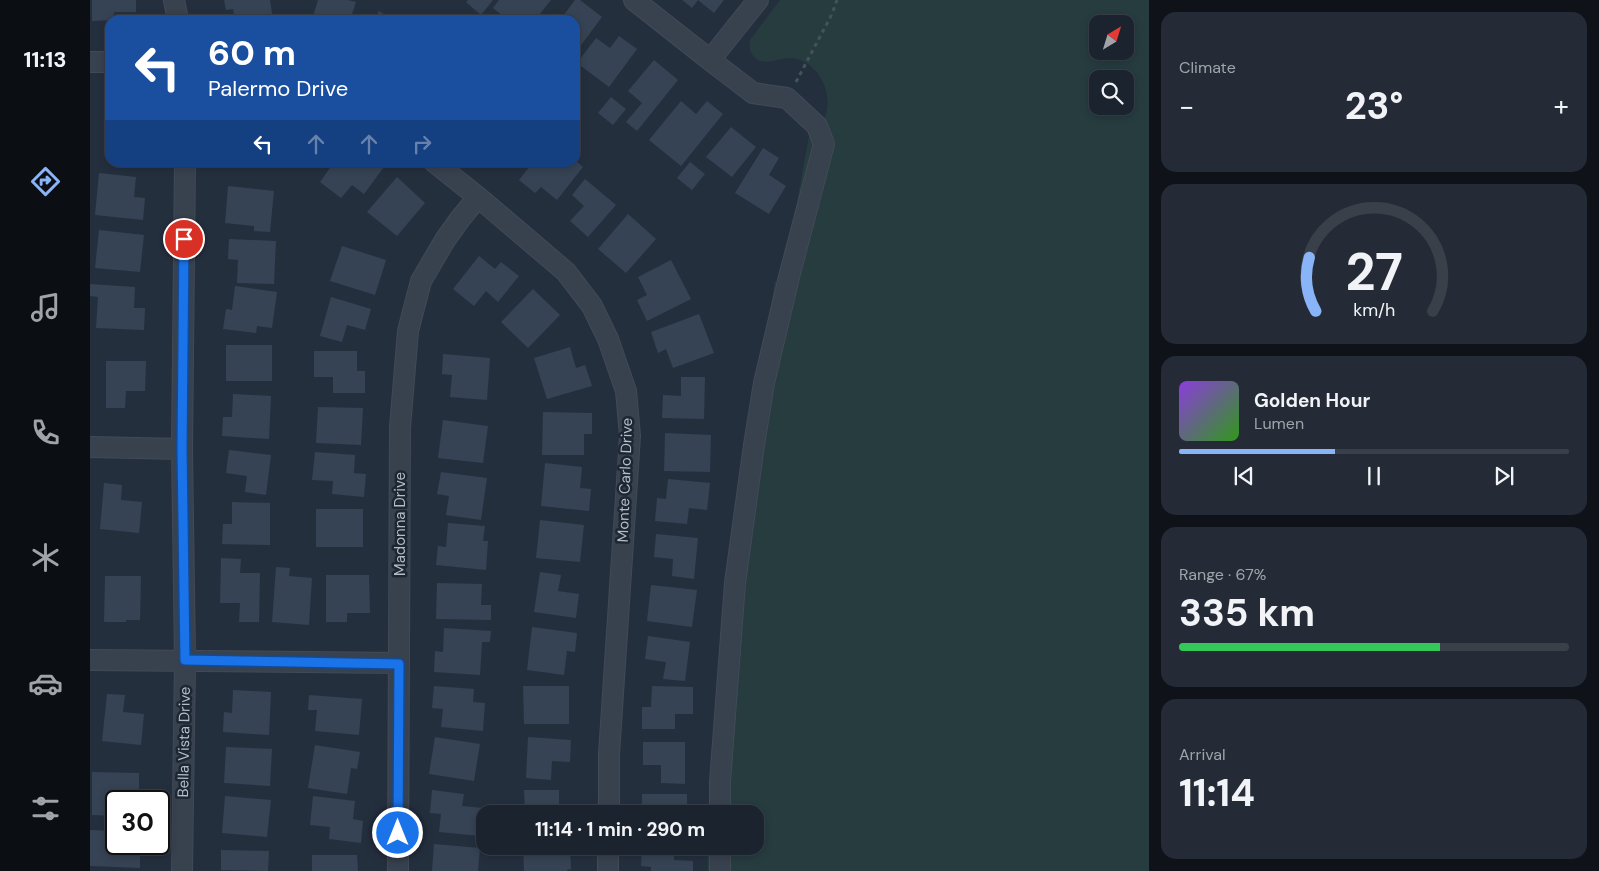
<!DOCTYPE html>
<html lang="en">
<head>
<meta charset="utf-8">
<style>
	:root { --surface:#1b232e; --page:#242b36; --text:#f1f3f6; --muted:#a0a4aa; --line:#39404a; --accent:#8ab4f8 }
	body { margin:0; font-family:"DM Sans",sans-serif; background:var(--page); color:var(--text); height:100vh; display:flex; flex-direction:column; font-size:19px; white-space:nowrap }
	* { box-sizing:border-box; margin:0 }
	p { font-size:16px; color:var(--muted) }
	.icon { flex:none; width:28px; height:28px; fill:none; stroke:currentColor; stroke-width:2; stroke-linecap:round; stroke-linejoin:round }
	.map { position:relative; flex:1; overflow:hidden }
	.panel { display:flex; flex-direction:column; gap:12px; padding:12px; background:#0f1319; width:450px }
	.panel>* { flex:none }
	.banner { position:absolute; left:15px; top:15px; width:475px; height:152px; border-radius:15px; box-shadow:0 2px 8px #0003,0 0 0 1px var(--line); background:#1a4fa0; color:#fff; overflow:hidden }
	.needle { width:32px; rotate:38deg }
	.tools { position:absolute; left:999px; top:15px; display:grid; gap:10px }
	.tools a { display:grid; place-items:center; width:45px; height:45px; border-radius:10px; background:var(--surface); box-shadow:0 2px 8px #0003,0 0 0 1px var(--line); font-size:25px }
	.speed { position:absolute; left:15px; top:790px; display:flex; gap:10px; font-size:25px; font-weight:700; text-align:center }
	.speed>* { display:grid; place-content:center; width:65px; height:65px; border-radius:50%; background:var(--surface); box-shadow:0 2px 8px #0003,0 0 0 1px var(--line); line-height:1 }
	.speed .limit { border:2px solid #111; border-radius:8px; background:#fff; color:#111 }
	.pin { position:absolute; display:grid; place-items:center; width:42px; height:42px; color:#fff; margin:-21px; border:2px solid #fff; border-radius:50%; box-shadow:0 1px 5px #0007 }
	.me { position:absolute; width:55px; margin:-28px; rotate:0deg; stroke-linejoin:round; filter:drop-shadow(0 0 4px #0008) }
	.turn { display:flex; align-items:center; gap:18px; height:105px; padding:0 20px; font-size:22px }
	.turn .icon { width:65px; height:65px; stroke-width:2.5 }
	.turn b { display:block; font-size:35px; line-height:42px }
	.lanes { display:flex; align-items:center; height:48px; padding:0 20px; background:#0003; justify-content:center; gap:25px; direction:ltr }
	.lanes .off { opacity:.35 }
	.big { font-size:38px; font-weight:700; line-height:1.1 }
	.panel .card { flex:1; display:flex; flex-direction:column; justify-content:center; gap:8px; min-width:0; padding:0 18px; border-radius:15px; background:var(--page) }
	.panel .dial { align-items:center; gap:0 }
	.dial svg { height:130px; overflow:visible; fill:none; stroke:var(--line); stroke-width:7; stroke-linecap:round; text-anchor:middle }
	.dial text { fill:var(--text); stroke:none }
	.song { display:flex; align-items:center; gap:15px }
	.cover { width:60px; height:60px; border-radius:8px; background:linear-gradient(135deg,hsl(270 70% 55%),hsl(110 70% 35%)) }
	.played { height:5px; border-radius:2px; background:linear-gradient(90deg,var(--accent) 40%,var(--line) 40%) }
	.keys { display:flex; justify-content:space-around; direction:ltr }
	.heat { display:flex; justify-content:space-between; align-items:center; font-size:28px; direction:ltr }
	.charge { height:8px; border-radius:4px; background:linear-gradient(90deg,#34c759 67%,var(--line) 0) }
	.trip { position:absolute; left:386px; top:805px; width:288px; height:50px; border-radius:15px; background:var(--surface); box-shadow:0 2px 8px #0003,0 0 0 1px var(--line); font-weight:700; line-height:50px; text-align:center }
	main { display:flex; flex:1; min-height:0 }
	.menu { display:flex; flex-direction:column; width:90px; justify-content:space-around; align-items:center; background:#0b0e12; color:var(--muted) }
	.menu .icon { width:35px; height:35px }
	.menu .active { color:var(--accent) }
	.menu b { font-size:22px; color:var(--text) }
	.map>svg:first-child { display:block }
	.green { fill:#263c3f; fill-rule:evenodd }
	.building { fill:#364354 }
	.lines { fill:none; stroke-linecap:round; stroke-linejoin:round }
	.minor-casing { stroke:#414a57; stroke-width:22 }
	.path { stroke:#3f5557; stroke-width:3; stroke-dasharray:4 4; stroke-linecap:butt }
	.minor { stroke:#38414e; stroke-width:20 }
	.route-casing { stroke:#114b97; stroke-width:12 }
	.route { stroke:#1a73e8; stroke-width:9 }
	.labels { text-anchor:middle; stroke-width:5; stroke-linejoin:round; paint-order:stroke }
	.street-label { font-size:15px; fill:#b4bcc9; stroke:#1d2633 }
</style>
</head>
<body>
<main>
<nav class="menu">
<b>11:13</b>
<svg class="icon active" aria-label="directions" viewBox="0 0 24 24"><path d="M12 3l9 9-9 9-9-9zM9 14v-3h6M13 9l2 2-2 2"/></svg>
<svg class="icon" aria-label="music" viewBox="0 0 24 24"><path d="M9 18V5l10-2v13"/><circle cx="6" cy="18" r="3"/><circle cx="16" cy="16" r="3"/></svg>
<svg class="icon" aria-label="phone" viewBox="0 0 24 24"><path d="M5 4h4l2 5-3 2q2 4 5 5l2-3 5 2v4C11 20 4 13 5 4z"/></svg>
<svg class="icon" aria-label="climate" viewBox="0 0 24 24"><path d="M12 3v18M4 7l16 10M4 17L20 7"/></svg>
<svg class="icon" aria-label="car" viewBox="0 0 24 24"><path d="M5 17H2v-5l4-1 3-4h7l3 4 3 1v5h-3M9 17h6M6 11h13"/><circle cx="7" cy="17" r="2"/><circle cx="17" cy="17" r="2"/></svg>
<svg class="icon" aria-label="filters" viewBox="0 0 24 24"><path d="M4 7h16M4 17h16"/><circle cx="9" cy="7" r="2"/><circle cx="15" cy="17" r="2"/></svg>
</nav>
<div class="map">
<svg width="1059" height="871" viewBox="0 0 1059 871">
	<rect width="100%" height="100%" fill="#242f3e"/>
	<path class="green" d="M 690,0 L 1059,0 L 1059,871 L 618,871 L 617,846 L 665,846 L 665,814 L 620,814 L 650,486 L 685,281 L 692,285 L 719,136 C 722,133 727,129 730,126 C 748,102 732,63 703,58 C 691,57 679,65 668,60 C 660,55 659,48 660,40 ZM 1008,24 L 1035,24 L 1035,51 L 1008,51 ZM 1008,79 L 1035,79 L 1035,106 L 1008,106 Z"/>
	<path class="building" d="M 2,0 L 46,0 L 46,12 L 24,12 L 23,20 L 2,21 Z
		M 134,0 L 180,0 L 183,20 L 145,20 L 143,9 L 136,10 Z
		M 228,0 L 258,0 L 266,2 L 260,20 L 222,20 Z
		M 378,0 L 403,0 L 391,15 L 376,2 Z
		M 409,0 L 461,0 L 445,20 L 418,20 L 403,8 Z
		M 485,0 L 490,0 L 512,17 L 489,48 L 485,45 L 485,20 L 470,20 Z
		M 592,0 L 634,0 L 624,13 L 608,0 L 602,8 Z
		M 289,11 L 304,20 L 284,20 Z
		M 529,36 L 547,49 L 519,87 L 487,63 L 506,38 L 520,48 Z
		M 564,60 L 588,80 L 547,131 L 536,122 L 552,103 L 538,91 Z
		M 521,97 L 536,109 L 523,125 L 508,113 Z
		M 591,101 L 606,114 L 617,101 L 633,114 L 591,166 L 559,140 Z
		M 17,104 L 20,104 L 20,149 L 18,149 Z
		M 641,127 L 666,147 L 642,177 L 616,157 Z
		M 673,148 L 689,158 L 679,175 L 696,186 L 679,214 L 645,193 Z
		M 485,160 L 493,167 L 467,200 L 451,187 L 445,193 L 429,180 L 443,162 L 485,162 Z
		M 244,162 L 288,162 L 294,167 L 274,194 L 262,185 L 251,198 L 230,182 Z
		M 600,162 L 615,174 L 602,190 L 587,178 Z
		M 9,173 L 46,177 L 44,197 L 55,198 L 53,220 L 5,215 Z
		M 307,177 L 335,203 L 307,236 L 277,212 Z
		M 495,179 L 526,205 L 498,237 L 480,221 L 494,206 L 482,195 Z
		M 138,186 L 184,191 L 180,232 L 164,231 L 164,226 L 135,223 Z
		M 538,214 L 566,239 L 536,273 L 508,249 Z
		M 9,230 L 54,235 L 50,272 L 5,268 Z
		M 139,239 L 186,241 L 184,284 L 147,283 L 148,260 L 138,259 Z
		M 252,246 L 296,260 L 285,295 L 240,281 Z
		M 389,256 L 405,269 L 411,262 L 429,276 L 408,302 L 396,291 L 384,306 L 363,289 Z
		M 581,260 L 601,299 L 557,321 L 547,300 L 557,295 L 548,277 Z
		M 0,284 L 45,287 L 44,308 L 55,308 L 54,330 L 6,328 L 8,297 L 0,296 Z
		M 145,286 L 187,292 L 182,328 L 167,326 L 166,333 L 133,329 L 136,309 L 142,310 Z
		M 443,289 L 470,315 L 438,348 L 411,322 Z
		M 241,297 L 281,309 L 275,330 L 257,325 L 252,342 L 230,336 Z
		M 609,314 L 624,353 L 583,368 L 576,349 L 568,353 L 561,332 Z
		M 136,345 L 182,345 L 182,381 L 136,381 Z
		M 480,347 L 486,368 L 495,365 L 502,386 L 457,399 L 444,358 Z
		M 224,351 L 267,351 L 267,371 L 275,371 L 275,393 L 243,393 L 243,377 L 224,377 Z
		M 353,354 L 400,358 L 397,400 L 360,397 L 362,375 L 352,374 Z
		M 16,361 L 56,361 L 55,391 L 36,391 L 35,408 L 16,408 Z
		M 591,377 L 615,377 L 614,419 L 572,418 L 573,395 L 591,396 Z
		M 143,394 L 181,396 L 179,439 L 132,436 L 133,417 L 142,417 Z
		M 228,407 L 273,408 L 271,445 L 226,443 Z
		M 453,412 L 502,413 L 502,434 L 494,434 L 494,455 L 452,455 Z
		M 353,420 L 398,426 L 393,463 L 348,458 Z
		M 575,433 L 621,435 L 620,472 L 574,471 Z
		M 139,450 L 181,455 L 176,495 L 155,492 L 157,476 L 136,473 Z
		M 225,452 L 265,455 L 264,473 L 276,474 L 274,497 L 242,494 L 243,481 L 222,480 Z
		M 455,463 L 492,467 L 490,488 L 501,489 L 499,511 L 451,506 Z
		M 351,472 L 397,478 L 391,520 L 356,515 L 359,496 L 347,494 Z
		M 578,479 L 620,483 L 617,510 L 599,508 L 597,524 L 565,521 L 567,498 L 576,499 Z
		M 14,483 L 32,485 L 31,500 L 52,502 L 49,533 L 10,529 Z
		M 142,502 L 180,503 L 180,545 L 132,544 L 133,524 L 142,524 Z
		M 226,509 L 273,509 L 273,547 L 226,547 Z
		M 450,520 L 494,525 L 490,562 L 446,558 Z
		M 358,523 L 395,526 L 393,541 L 398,541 L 396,570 L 346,565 L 348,546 L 356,547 Z
		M 566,534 L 608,538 L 604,579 L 582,576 L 583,559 L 564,557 Z
		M 131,558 L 151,559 L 150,573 L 170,573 L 169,622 L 149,622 L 150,603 L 130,603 Z
		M 186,567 L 200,568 L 199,576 L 222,578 L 219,625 L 182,622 Z
		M 450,572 L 471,575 L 468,591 L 489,594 L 486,618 L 444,612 Z
		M 236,575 L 279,575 L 280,613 L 257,613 L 257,622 L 236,622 Z
		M 15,576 L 51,576 L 50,620 L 36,620 L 36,622 L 14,622 Z
		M 347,583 L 392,584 L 391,605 L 401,605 L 401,620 L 346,619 Z
		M 561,585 L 607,590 L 602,627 L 557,621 Z
		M 442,627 L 487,633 L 485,652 L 477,651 L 474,675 L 437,670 Z
		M 354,628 L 401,631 L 400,642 L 392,642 L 390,675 L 344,672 L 345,651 L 353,652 Z
		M 558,636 L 600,642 L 595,681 L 573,679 L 576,662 L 555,659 Z
		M 344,686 L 384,689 L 383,702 L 395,703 L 393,731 L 351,727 L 353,709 L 342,708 Z
		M 433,686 L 479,686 L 479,724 L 434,724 Z
		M 562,686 L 603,687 L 603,714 L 585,714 L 585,729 L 552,729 L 552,707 L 561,707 Z
		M 143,690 L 181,692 L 179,735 L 133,732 L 134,712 L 142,713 Z
		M 17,694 L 35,695 L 33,712 L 54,714 L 51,745 L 12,741 Z
		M 219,695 L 272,699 L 269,735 L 225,731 L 227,710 L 218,710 Z
		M 345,737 L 390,744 L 384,781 L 339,774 Z
		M 438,737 L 481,740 L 480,762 L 462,761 L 461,780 L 436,778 Z
		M 553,742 L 595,742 L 595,784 L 571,783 L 571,765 L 553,765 Z
		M 225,745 L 270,752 L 267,769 L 261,768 L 257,794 L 218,788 Z
		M 136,747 L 182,749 L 180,786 L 134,783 Z
		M 2,772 L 49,773 L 49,794 L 40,794 L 40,801 L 26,801 L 26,816 L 2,815 Z
		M 342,790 L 374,794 L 372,806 L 393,808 L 390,836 L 349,832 L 351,814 L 340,813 Z
		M 434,790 L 469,790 L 469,808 L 482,808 L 482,814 L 435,814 Z
		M 552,794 L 597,794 L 597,814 L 552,814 Z
		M 135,796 L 181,800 L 177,837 L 132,833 Z
		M 223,796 L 265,801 L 263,819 L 273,821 L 271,843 L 239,839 L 240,827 L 220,825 Z
		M 0,830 L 26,831 L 26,844 L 49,844 L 50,845 L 50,868 L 0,866 Z
		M 344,844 L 390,848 L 388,871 L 342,871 Z
		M 480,846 L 481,869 L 477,870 L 477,871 L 434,871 L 433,847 Z
		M 552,846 L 584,846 L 584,860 L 603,861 L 603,871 L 561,871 L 561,867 L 551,866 Z
		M 131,850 L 179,851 L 178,871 L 131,870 Z
		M 222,855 L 267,855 L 268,871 L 222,871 Z"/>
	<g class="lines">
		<defs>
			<path id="minor" d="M 84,0 L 88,20
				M 544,0 L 620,60 L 668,0
				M 620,60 L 663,93 L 697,98 L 727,126 L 734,144 L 699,277 L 674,383 L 664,445 L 645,583 L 630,782 L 630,814
				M 0,62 L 20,62
				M 344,162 L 388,197 L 476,272 L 502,306 L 518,339 L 536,391 L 540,436 L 519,754 L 519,814
				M 0,447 L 92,449
				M 0,660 L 309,663
				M 92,871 L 95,660 L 92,449 L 95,162
				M 308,871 L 310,427 L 318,331 L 331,281 L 355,240 L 370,219 L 388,197
				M 518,871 L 518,846
				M 630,871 L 630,846"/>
		</defs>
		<use href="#minor" class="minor-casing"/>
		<path class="path" d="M 706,82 L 742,14 L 747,0"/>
		<use href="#minor" class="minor"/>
	</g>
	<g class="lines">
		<defs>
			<path id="route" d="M 94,239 L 92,449 L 95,660 L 309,664 L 308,833"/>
		</defs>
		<use href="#route" class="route-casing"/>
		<use href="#route" class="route"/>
	</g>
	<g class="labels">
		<g class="street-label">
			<text transform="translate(535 480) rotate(-88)" y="5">Monte Carlo Drive</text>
			<text transform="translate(310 524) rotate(-90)" y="5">Madonna Drive</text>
			<text transform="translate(94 742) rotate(-89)" y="5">Bella Vista Drive</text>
		</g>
	</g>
</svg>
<div class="tools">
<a><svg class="needle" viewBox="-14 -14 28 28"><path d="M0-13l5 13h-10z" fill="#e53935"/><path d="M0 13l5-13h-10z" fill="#a0a4aa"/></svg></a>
<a><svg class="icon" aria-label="search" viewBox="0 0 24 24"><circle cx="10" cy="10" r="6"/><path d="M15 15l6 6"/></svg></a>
</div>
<div class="speed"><div class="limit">30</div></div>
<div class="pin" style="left:94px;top:239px;background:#d93025"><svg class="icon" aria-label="arrive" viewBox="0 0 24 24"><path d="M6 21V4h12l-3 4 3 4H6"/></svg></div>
<svg class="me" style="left:308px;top:833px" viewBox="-20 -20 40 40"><circle r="17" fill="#1a73e8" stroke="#fff" stroke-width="3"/><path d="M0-11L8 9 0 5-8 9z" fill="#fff"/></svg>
<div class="trip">11:14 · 1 min · 290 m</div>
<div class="banner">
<div class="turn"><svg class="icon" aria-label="left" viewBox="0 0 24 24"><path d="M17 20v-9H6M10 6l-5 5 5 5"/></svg><div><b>60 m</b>Palermo Drive</div></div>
<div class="lanes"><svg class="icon" aria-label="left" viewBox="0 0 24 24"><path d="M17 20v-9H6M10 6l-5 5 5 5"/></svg><svg class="icon off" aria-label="ahead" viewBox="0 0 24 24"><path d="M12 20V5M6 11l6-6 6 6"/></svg><svg class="icon off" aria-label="ahead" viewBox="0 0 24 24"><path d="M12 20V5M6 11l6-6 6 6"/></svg><svg class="icon off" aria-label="right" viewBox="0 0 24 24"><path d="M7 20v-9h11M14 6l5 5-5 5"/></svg></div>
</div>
</div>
<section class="panel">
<div class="card"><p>Climate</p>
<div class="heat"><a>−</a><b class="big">23°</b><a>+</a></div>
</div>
<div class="card dial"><svg viewBox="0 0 100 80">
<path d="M14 69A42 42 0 1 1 86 69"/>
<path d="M14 69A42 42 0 0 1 10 36" stroke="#8ab4f8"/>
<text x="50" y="56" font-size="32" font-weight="700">27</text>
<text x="50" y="72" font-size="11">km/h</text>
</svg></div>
<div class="card">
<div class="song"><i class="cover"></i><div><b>Golden Hour</b><p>Lumen</p></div></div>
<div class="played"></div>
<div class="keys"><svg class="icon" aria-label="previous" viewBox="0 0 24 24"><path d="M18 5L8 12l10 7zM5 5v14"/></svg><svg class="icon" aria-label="pause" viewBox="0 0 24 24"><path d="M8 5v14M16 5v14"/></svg><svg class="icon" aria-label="next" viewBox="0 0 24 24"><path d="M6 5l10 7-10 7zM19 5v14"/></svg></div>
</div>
<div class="card"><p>Range · 67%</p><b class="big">335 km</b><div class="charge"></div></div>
<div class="card"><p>Arrival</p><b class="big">11:14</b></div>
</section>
</main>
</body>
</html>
